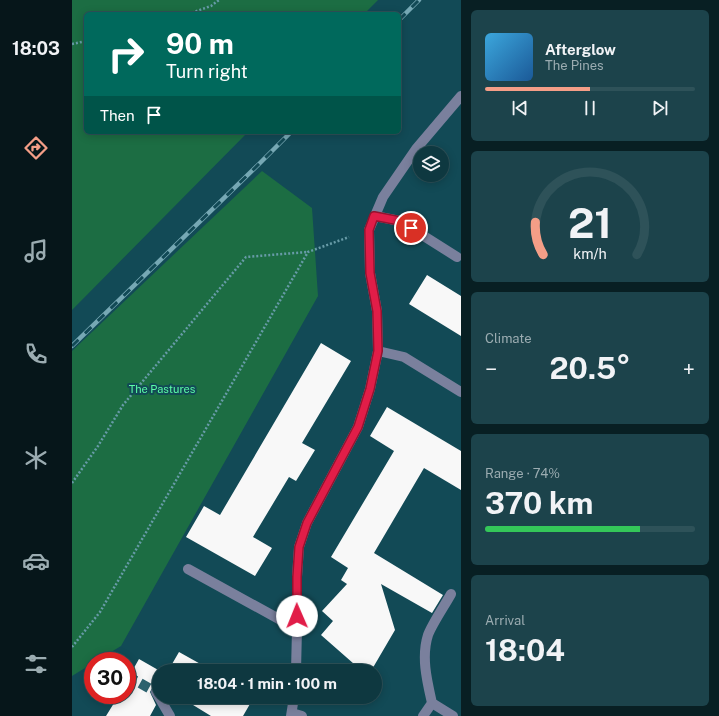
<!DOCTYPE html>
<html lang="en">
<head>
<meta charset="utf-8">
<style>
	:root { --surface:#0e3840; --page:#1c434b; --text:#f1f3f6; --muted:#9bacb1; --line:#2e5259; --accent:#f49e87 }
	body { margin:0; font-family:"Public Sans",sans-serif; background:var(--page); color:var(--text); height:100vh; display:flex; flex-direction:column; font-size:15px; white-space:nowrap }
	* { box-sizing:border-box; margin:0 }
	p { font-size:13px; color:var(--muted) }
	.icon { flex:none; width:22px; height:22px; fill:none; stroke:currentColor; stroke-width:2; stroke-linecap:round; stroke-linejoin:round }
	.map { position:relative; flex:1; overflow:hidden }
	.details { display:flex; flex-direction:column; gap:10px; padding:10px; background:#081f23; width:258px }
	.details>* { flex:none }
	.banner { position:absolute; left:12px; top:12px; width:317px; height:122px; border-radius:6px; box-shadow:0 2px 10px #0003,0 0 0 1px var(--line); background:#00695c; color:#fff; overflow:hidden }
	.buttons { position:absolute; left:341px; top:146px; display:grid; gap:8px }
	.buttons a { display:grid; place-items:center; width:36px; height:36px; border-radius:50%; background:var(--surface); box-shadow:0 2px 10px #0003,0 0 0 1px var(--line); font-size:20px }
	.speed { position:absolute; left:12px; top:652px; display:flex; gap:8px; font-size:20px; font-weight:700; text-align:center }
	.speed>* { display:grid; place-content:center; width:52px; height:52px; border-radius:50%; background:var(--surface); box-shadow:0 2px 10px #0003,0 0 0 1px var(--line); line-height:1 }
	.speed .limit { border:6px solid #d22; background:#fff; color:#111 }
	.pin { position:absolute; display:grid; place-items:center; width:34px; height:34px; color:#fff; margin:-17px; border:2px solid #fff; border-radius:50%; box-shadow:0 1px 4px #0007 }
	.me { position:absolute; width:44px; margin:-22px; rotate:359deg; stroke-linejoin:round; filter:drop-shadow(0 0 3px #0008) }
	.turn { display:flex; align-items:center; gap:14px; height:84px; padding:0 16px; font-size:18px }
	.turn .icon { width:52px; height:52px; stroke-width:2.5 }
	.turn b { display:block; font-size:28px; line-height:34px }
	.then { display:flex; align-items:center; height:38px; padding:0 16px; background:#0003; gap:8px; font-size:15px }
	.big { font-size:30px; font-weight:700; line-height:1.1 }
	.details .card { flex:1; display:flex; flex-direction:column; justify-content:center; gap:6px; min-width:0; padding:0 14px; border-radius:6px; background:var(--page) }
	.details .dial { align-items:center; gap:0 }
	.dial svg { height:104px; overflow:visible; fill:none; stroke:var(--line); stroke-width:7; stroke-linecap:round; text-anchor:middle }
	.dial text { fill:var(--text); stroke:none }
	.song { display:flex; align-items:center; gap:12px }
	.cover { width:48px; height:48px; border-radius:6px; background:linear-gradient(135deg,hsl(200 70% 55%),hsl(210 70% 35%)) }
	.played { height:4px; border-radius:2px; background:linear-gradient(90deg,var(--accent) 50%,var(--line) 50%) }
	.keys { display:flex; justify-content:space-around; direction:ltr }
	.heat { display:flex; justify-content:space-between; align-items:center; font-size:22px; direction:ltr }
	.charge { height:6px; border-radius:3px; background:linear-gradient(90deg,#34c759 74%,var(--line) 0) }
	.trip { position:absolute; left:80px; top:664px; width:230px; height:40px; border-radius:20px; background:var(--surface); box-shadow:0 2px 10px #0003,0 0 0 1px var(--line); font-weight:700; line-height:40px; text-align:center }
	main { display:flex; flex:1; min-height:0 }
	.tab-bar { display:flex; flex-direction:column; width:72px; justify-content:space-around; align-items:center; background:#06161a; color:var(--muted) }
	.tab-bar .icon { width:28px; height:28px }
	.tab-bar .selected { color:var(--accent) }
	.tab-bar b { font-size:18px; color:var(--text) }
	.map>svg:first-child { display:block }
	.green { fill:#1c6d43 }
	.building { fill:#f8f8f8 }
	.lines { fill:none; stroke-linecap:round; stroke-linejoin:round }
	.minor-tunnel { stroke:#2d636f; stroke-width:10; stroke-dasharray:10 5; stroke-linecap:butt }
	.path { stroke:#679ba7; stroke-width:2.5; stroke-dasharray:2 2; stroke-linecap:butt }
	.minor { stroke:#7a809d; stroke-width:10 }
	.rail-casing { stroke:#76a8b4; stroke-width:4.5 }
	.rail { stroke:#124a56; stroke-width:3; stroke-dasharray:9; stroke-linecap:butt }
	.route-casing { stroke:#92132f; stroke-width:10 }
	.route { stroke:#e11d48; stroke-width:7 }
	.labels { text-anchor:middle; stroke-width:4; stroke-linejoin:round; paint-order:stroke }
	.park-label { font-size:11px; fill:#5cfda7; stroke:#124a56 }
</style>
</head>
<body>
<main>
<nav class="tab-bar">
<b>18:03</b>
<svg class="icon selected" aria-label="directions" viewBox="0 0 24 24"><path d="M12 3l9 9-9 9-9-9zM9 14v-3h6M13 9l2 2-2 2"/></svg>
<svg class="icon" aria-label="music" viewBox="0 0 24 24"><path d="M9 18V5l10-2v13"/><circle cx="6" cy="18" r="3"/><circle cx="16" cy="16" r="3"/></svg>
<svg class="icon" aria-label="phone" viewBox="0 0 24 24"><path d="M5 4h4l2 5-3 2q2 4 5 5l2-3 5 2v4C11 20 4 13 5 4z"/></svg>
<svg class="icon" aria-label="climate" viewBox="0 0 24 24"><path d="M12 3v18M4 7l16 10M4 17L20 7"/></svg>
<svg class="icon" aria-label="car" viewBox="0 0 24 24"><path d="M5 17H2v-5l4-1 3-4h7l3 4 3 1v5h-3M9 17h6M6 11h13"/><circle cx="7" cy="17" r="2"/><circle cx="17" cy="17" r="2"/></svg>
<svg class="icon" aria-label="filters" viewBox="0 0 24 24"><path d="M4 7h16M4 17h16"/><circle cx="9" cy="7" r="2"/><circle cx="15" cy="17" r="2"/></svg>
</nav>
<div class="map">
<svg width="389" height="716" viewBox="0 0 389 716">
	<rect width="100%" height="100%" fill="#124a56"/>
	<path class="green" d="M 0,0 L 306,0 L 292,14 L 14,14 L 14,132 L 176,132 L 0,310 Z
		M 190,171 L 240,208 L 246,296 L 49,646 L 24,661 L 21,661 L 21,663 L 0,676 L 0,351 Z"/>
	<path class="building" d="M 355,275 L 389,296 L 389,336 L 337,304 Z
		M 249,343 L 279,361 L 230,443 L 243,450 L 224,481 L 217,477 L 181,537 L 200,548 L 183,576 L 114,537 L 132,506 L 148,515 Z
		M 315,407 L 389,451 L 389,490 L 352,468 L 302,553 L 371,595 L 360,613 L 309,584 L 323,630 L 299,671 L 290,671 L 249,635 L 261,621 L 250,611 L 275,584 L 269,580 L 276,568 L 259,557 L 322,451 L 298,436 Z
		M 107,652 L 141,671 L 96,671 Z
		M 67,659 L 88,671 L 87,671 L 87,686 L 81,686 L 78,692 L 84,705 L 78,716 L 34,716 L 47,695 L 55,695 L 55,680 Z
		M 108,697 L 182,697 L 171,716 L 139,716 Z"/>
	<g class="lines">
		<path class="minor-tunnel" d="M 55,676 L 84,692"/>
		<path class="path" d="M 116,14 L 139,6 L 147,0
			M 0,44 L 14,41
			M 0,483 L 26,446 L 51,405 L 174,257 L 235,252
			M 0,647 L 28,612 L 236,252 L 277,237"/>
		<path class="minor" d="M 303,216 L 328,221 L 385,257
			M 306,351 L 332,357 L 389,392
			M 116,569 L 225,629
			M 43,657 L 45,661
			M 224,671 L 225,629 L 225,577 L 227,547 L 235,523 L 286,427 L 298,389 L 306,351 L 305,311 L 298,273 L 297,230 L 311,197 L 344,149 L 389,96
			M 84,692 L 98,716
			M 360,703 L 381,716
			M 220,713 L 230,716
			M 219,716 L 222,697
			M 351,716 L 360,703 C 355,681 349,657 356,635 C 360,624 373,605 379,594"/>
		<defs>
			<path id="rail" d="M 327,20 L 347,0
				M 0,346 L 188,163 L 219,132"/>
		</defs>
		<use href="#rail" class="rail-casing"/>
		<use href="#rail" class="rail"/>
	</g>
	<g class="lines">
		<defs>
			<path id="route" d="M 225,616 L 225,577 L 227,547 L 235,523 L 286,427 L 298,389 L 306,351 L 305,311 L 298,273 L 297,230 L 302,216 L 328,221 L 339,228"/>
		</defs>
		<use href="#route" class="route-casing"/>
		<use href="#route" class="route"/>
	</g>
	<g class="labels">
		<g class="park-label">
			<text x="90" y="393">The Pastures</text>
		</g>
	</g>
</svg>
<div class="buttons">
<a><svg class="icon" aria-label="layers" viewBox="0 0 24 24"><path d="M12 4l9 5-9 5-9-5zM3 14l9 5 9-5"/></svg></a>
</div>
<div class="speed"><div class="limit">30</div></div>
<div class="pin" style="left:339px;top:228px;background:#d93025"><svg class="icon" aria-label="arrive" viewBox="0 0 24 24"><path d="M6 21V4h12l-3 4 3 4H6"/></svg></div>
<svg class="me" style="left:225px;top:616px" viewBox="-20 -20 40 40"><circle r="19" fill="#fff"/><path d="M0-13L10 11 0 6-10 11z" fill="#e11d48"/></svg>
<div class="trip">18:04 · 1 min · 100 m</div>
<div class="banner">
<div class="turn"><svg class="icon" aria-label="right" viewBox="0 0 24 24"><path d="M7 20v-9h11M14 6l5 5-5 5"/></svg><div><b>90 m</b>Turn right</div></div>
<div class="then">Then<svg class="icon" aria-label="arrive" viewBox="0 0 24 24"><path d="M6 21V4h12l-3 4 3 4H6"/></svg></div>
</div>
</div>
<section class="details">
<div class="card">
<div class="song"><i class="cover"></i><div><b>Afterglow</b><p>The Pines</p></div></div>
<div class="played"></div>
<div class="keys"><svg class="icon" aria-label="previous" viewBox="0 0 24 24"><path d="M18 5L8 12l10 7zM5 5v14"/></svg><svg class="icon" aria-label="pause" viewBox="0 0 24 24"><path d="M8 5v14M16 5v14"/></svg><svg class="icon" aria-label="next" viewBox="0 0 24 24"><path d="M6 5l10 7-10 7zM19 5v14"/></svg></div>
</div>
<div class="card dial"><svg viewBox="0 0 100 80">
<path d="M14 69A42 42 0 1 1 86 69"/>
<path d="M14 69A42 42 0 0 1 8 44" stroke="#f49e87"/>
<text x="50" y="56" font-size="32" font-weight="700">21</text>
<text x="50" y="72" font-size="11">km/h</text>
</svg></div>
<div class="card"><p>Climate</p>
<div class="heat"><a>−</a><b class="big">20.5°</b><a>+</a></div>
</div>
<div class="card"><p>Range · 74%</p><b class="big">370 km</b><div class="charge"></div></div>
<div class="card"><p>Arrival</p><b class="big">18:04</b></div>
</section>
</main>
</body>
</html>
